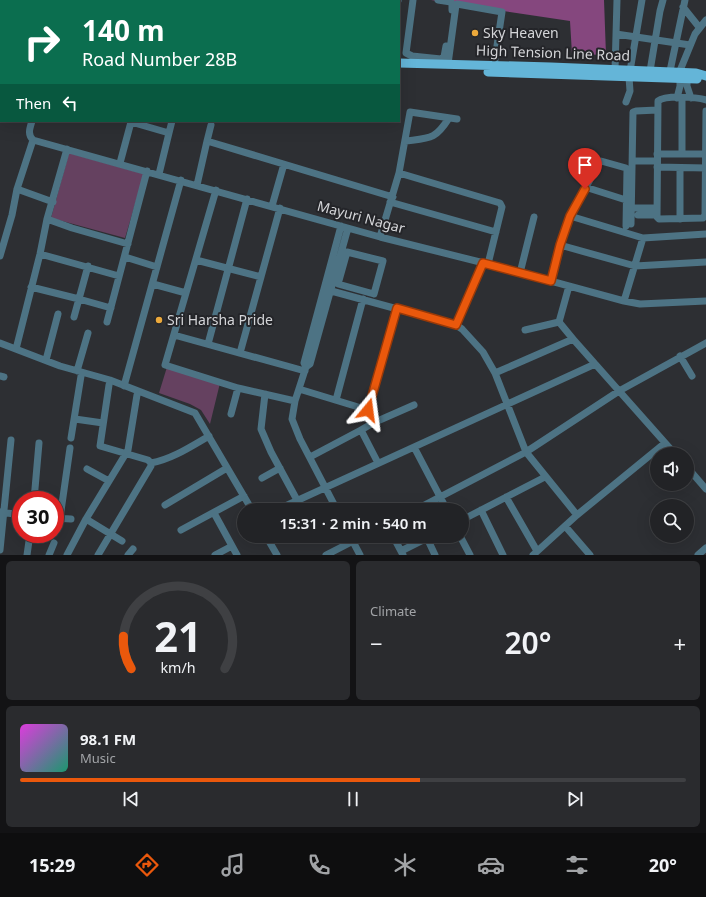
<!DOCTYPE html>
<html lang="en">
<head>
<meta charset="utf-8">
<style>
	:root { --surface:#222326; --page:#2a2b2e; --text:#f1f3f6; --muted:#a2a4a7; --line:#3f4043; --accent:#ea580c }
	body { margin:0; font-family:"Noto Sans",sans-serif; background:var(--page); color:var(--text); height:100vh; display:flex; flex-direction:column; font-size:15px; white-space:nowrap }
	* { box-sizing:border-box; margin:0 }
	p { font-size:13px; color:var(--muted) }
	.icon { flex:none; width:22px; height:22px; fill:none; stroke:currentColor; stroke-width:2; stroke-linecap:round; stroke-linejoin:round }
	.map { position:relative; height:555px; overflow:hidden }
	.details { display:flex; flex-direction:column; gap:6px; padding:6px; background:#131315; flex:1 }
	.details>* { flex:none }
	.banner { position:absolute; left:0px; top:0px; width:400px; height:122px; box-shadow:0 4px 16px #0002,0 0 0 1px var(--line); background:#0b6e4f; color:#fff; overflow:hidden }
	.buttons { position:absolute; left:650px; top:447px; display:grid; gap:8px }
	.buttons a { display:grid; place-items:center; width:44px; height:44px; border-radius:50%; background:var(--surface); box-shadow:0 4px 16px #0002,0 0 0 1px var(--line); font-size:20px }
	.speed { position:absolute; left:12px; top:491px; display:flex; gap:8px; font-size:20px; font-weight:700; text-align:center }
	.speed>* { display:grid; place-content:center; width:52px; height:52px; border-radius:50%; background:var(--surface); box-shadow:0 4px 16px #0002,0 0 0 1px var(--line); line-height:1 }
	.speed .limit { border:6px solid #d22; background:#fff; color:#111 }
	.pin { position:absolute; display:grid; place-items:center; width:34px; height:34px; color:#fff; margin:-41px -17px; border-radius:50% 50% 50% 0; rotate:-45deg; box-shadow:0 0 4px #0007 }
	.pin .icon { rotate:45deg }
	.me { position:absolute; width:44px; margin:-22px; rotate:16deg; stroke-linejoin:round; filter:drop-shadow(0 0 3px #0008) }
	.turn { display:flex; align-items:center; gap:14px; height:84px; padding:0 16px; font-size:18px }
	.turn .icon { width:52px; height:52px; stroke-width:2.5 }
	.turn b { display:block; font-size:28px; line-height:34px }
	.then { display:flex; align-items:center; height:38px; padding:0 16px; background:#0003; gap:8px; font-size:15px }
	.big { font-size:30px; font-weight:600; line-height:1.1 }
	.details .card { flex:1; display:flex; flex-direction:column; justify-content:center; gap:6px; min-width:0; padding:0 14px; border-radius:6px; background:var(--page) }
	.details .dial { align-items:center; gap:0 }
	.dial svg { height:104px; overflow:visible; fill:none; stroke:var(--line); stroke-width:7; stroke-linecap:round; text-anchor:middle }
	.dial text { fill:var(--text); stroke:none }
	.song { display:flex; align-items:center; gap:12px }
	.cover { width:48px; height:48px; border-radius:6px; background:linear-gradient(135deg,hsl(300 70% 55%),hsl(160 70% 35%)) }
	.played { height:4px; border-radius:2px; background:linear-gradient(90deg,var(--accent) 60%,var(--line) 60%) }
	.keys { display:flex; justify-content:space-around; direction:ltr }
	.heat { display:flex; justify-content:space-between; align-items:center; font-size:22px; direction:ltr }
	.details .tiles { flex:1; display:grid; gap:6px; grid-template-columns:1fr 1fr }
	.card:last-child { grid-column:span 2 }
	.trip { position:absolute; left:237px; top:503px; width:232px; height:40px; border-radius:20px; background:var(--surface); box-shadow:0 4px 16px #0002,0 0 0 1px var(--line); font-weight:600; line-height:40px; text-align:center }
	.tabs { display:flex; height:64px; justify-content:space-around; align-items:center; background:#0e0e0f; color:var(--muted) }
	.tabs .icon { width:28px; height:28px }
	.tabs .on { color:var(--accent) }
	.tabs b { font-size:18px; color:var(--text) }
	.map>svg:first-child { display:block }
	.green { fill:#654160 }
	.forest { fill:#85477e }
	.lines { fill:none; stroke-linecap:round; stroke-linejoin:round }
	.minor { stroke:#4d7384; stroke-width:7 }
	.major { stroke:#64b5d8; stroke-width:9 }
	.route-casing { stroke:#983908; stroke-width:10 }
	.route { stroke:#ea580c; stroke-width:7 }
	.poi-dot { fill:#eca93b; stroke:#242529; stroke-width:1.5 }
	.labels { text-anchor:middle; stroke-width:4; stroke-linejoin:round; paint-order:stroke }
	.poi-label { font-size:14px; fill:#d4d5d8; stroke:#242529; text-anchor:start }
	.street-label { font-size:14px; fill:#d4d5d8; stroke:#242529 }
</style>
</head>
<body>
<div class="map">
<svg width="706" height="555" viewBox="0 0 706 555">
	<rect width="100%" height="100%" fill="#2d2f33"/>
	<path class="green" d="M 69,153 L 144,174 L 125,238 L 51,218 Z
		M 167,367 L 220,383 L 210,424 L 201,410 L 190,404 L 159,393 Z"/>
	<path class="forest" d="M 49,0 L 354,0 L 353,1 Z
		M 431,0 L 604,0 L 606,55 L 572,54 L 570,21 Z"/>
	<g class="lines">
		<path class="minor" d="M 395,0 L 398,1
			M 413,0 L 406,53 L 412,56 L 441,59 L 444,57 L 446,46
			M 438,0 L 451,2 L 452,4 L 452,10
			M 306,1 L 306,0
			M 320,1 L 320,0
			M 368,1 L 369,0
			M 683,7 L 699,27
			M 616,34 L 690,45
			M 448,64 L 456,5 L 457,4 L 502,12 L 494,66
			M 615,70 L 617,0
			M 650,71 L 660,11 L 663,0
			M 670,71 L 685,0
			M 679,73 L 695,34 L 706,20
			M 687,79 L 687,86 L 691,98
			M 677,98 L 680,86 L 680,79
			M 706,100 C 696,97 665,95 658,101 L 657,217 L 659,219 L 703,218 L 705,215 L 706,111
			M 626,102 L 630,91 L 629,77 L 642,0
			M 32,121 C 30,128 27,134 33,140 L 380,237 L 488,264 L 624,301 L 640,304 L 706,301
			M 169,133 L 172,121
			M 207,141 L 211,125
			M 405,141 C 430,138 435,140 449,118
			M 657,154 L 706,154
			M 682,154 L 682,98
			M 633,161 L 657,161
			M 120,163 L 131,122 L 169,133 L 159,174
			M 657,167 L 706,168
			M 680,168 L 680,219
			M 399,173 L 500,203 L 502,207 L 488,264
			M 197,185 L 207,141 L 393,197
			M 585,187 L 626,200
			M 17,189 L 53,202
			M 216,190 L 165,365 L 238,388 L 295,401
			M 390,202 L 496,232
			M 272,206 L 284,164
			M 632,208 L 657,208
			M 638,215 L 657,215
			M 570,216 L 643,238
			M 47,219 L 72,228 L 128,244
			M 631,224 L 633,112 L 636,111 L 657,110
			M 380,237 L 399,173 L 410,112 L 457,119
			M 560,245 L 635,266 L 706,262
			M 347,252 L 383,261 L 374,294 L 338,284 Z
			M 40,254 L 119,276
			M 0,256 L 12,215 L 17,189 L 33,140
			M 125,257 L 157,267
			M 196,260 L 261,277
			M 520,273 L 534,217
			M 551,281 L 560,245 L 570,216 L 598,165 L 601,161 L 626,168 L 627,170 L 626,226
			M 153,284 L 186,293
			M 569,286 L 559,322 L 573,339 L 675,454
			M 31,287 L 79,299 L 111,308
			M 324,289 L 456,325 L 462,329 L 483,352 L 495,373 L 526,452 L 577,515
			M 624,301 L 643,238 L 706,234
			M 74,317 L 88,266
			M 107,322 L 147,171
			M 456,325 L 483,263
			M 525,330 L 559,322
			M 174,335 L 305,371
			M 0,343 L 60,366 L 110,380 L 195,413 L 252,510
			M 208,344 L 247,199
			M 16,349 L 40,254 L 47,219 L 67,149
			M 240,353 L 280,208
			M 680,356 L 692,376
			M 46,360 L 58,314
			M 306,367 L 310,364 L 348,228
			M 77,371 L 88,333
			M 495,373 L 573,339
			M 0,376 L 4,377
			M 124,386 L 181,180
			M 299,389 L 368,410 L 373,419 L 373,423 L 361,430 L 378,463
			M 265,394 L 261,429 L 271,452 L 297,500
			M 336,400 L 363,299
			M 368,410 L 397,308
			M 231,414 L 238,388
			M 75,419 L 103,423
			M 373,423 L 414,405
			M 71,438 L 81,376
			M 414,447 L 447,510
			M 310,457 L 361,430
			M 151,463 C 172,459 190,447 209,436
			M 687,467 L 706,489
			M 87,469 L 109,481
			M 262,478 L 280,468
			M 506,497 L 537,551
			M 34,500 L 39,443
			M 165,505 L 227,468
			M 281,508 L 595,364
			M 337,510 L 300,439 L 292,419 L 295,401 L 306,367 L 304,363 L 341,226
			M 415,510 L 526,452 L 619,391 L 706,343
			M 481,510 L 503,555
			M 0,512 L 21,515
			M 214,513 L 237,555
			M 55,518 L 71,519
			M 60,518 L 70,448
			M 86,519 L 122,541
			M 462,520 L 545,477
			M 565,526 L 590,555
			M 181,530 L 244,496
			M 266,536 L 277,555
			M 350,536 L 360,555
			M 393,536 L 403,555
			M 460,536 L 470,555
			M 427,538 L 435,555
			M 0,550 L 11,440
			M 401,551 L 431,536
			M 27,555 L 30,534
			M 49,555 L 54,543
			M 67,555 L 86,519 L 128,450 L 137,395
			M 98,555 L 151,466 L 151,463 L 148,460 L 100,446 L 109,385
			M 128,555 L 133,549
			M 215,555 L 232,546
			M 326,555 L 363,536
			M 533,555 L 577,515 L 665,443
			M 698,555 L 706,548"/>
		<path class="major" d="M 0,33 L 1,48
			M 0,56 L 1,56
			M 399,63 L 551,67 L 696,73 L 706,76
			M 488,72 L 697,79"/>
	</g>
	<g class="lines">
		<defs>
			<path id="route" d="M 368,410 L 397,308 L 456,325 L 483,263 L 551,281 L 560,245 L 570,216 L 585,189"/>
		</defs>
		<use href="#route" class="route-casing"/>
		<use href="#route" class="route"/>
	</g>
	<g class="poi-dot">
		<circle cx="475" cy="33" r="4"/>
		<circle cx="159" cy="320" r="4"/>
	</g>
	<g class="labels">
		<g class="poi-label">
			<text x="483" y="38">Sky Heaven</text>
			<text x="167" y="325">Sri Harsha Pride</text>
		</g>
		<g class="street-label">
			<text transform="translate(553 53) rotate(2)" y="5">High Tension Line Road</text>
			<text transform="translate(361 217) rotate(15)" y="5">Mayuri Nagar</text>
		</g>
	</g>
</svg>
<div class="buttons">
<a><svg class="icon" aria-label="sound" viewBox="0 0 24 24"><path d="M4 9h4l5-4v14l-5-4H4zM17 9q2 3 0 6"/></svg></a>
<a><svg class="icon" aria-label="search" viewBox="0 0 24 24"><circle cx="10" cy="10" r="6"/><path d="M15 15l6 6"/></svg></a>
</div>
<div class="speed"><div class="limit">30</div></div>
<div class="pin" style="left:585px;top:189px;background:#d93025"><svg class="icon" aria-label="arrive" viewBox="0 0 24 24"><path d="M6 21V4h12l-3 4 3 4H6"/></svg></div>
<svg class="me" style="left:368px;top:410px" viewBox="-20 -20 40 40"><path d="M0-17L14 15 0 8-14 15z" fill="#ea580c" stroke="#fff" stroke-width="4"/></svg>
<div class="trip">15:31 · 2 min · 540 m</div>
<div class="banner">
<div class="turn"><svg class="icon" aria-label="right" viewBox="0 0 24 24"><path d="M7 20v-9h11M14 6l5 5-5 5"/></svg><div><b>140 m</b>Road Number 28B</div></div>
<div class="then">Then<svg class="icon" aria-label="left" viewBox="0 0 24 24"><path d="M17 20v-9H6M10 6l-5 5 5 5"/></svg></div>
</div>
</div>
<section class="details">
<div class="tiles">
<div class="card dial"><svg viewBox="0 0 100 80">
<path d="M14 69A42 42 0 1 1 86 69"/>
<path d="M14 69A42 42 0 0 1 8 44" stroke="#ea580c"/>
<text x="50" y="56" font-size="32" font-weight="700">21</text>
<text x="50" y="72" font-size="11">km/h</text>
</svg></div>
<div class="card"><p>Climate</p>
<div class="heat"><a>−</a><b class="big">20°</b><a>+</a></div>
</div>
<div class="card">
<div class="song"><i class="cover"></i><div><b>98.1 FM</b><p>Music</p></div></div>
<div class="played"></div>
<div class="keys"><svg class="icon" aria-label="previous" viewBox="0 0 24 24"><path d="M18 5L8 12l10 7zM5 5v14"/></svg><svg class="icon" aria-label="pause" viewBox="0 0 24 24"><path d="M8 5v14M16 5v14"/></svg><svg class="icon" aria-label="next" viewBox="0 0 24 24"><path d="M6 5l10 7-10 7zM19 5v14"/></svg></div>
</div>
</div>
</section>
<nav class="tabs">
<b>15:29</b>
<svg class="icon on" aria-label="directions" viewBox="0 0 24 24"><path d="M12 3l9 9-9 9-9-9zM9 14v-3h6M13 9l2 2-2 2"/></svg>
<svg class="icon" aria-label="music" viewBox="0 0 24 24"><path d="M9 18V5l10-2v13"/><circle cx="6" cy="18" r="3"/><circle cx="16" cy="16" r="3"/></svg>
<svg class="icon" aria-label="phone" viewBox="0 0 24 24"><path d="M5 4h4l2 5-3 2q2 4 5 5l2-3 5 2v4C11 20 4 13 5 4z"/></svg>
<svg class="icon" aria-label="climate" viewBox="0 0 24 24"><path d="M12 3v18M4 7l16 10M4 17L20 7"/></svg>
<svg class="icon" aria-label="car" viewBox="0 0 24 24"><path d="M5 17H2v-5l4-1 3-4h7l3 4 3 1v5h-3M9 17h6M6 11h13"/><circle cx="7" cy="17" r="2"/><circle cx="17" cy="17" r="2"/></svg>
<svg class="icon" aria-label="filters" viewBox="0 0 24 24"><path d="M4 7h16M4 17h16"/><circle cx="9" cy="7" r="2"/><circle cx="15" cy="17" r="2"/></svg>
<b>20°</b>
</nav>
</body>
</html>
